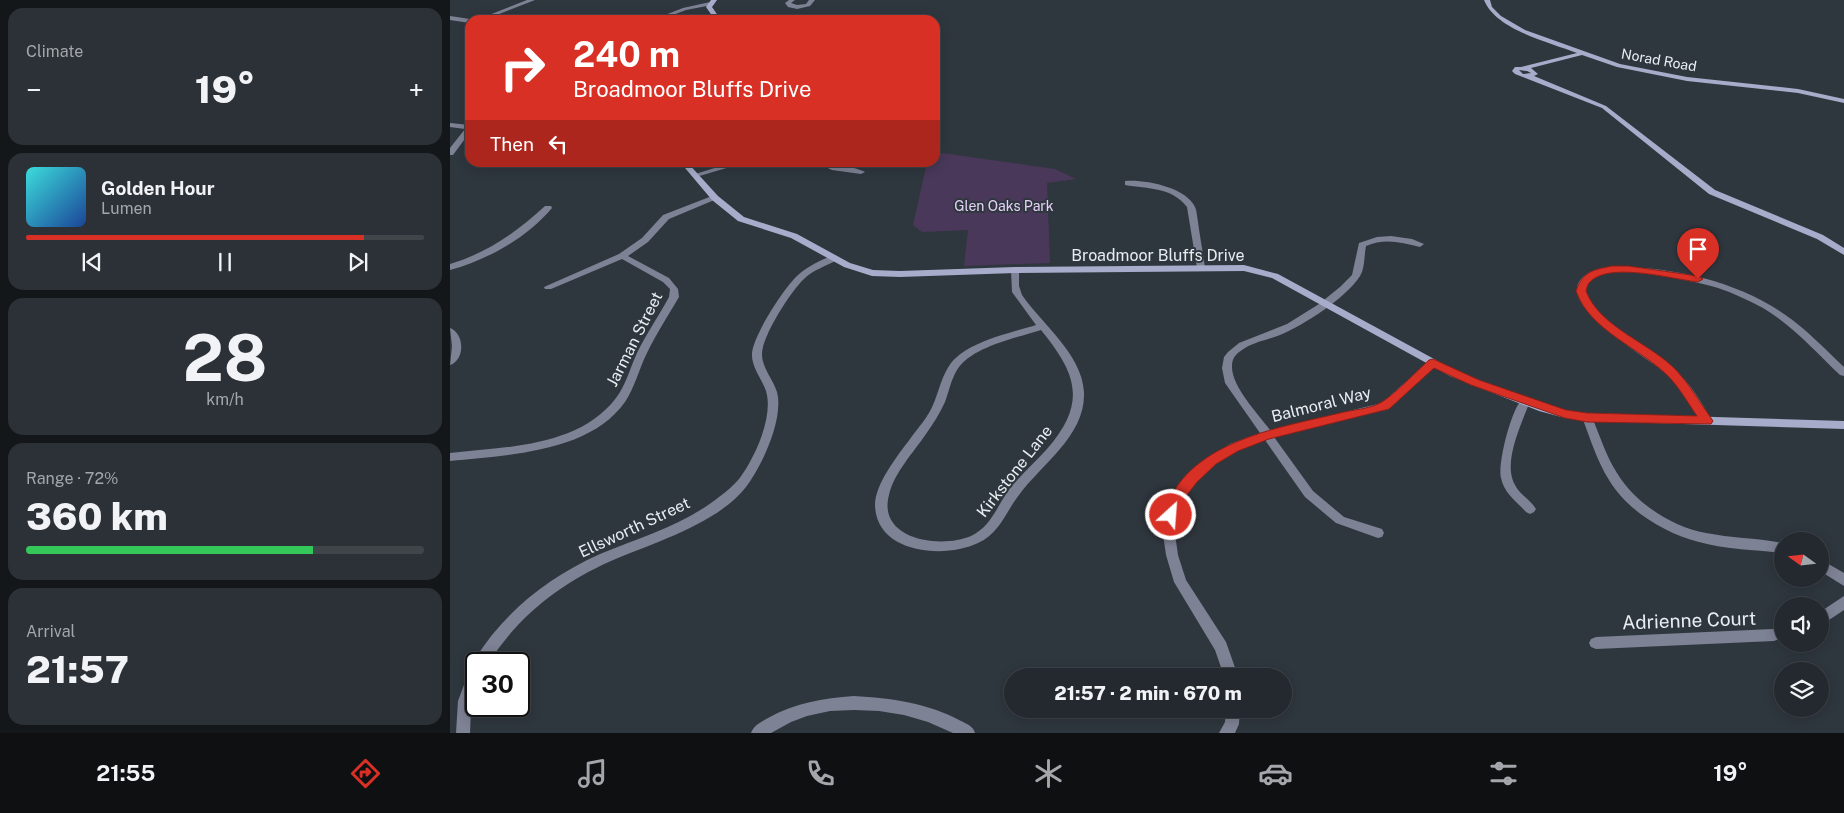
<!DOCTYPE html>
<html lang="en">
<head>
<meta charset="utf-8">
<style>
	:root { --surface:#23292e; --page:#2b3136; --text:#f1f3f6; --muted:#a3a6aa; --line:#40454a; --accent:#d93025 }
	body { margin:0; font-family:"Public Sans",sans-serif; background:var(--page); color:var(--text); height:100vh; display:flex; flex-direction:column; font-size:19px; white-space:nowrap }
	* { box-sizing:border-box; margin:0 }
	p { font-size:16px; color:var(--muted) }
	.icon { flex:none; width:28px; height:28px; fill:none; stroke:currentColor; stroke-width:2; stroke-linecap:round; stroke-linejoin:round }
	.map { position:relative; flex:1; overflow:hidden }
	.panel { display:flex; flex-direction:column; gap:8px; padding:8px; background:#131719; width:450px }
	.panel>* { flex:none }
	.guide { position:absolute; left:15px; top:15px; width:475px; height:152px; border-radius:15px; box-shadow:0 2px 12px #0003,0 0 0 1px var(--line); background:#d93025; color:#fff; overflow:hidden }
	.needle { width:32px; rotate:285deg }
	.fabs { position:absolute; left:1324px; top:532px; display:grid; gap:10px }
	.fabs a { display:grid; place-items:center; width:55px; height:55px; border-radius:50%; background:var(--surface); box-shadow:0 2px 12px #0003,0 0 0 1px var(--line); font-size:25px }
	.speed { position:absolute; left:15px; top:652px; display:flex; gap:10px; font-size:25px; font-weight:700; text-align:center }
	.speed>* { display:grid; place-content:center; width:65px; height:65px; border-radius:50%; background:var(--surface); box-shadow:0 2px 12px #0003,0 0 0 1px var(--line); line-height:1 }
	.speed .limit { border:2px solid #111; border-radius:8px; background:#fff; color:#111 }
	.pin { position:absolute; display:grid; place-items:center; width:42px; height:42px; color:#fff; margin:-51px -21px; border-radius:50% 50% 50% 0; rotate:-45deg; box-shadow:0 0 5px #0007 }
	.pin .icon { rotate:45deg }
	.me { position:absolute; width:55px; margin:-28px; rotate:26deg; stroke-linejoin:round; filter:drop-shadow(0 0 4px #0008) }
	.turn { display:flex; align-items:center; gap:18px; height:105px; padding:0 25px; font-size:22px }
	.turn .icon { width:65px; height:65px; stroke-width:2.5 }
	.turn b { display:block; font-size:35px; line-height:42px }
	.then { display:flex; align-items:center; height:48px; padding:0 25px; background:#0003; gap:10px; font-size:19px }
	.big { font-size:38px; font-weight:800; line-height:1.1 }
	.panel .widget { flex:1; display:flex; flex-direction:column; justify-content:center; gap:8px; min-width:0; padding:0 18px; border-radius:15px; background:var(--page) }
	.panel .dial { align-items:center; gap:0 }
	.dial b { font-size:65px; line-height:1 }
	.song { display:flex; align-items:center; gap:15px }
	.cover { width:60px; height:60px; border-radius:8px; background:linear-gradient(135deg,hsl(180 70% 55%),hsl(220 70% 35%)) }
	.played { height:5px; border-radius:2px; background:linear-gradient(90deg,var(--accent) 85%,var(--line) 85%) }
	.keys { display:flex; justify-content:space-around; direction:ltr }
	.heat { display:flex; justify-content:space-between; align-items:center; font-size:28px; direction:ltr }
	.charge { height:8px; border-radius:4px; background:linear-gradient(90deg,#34c759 72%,var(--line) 0) }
	.trip { position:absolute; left:554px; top:668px; width:288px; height:50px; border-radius:25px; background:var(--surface); box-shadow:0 2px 12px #0003,0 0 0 1px var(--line); font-weight:800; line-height:50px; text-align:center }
	.dock { display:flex; height:80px; justify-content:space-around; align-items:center; background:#0e1012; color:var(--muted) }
	.dock .icon { width:35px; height:35px }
	.dock .active { color:var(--accent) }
	.dock b { font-size:22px; color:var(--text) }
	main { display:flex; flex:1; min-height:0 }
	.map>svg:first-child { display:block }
	.green { fill:#493859 }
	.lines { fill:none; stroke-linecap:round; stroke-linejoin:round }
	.street { fill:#7e8295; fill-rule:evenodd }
	.secondary { fill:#a7acca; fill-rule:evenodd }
	.route { fill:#d93025; stroke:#8d1f18 }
	.labels { text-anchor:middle; stroke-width:4; stroke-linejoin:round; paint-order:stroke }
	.far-street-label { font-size:14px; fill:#e8edf2; stroke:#2f373e }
	.far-park-label { font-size:14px; fill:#e5d1f8; stroke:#2f373e }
	.street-label { font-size:16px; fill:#e8edf2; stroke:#2f373e }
	.near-street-label { font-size:19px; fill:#e8edf2; stroke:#2f373e }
</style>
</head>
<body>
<main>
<section class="panel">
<div class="widget"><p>Climate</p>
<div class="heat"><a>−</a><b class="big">19°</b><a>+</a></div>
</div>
<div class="widget">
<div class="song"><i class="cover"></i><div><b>Golden Hour</b><p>Lumen</p></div></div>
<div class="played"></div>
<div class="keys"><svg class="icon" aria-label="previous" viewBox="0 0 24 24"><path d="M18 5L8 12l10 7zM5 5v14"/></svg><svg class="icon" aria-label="pause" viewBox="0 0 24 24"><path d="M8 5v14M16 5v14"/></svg><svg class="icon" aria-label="next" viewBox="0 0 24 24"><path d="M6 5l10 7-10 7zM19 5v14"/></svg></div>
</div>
<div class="widget dial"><b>28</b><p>km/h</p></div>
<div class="widget"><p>Range · 72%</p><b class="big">360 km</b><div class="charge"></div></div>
<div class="widget"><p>Arrival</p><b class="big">21:57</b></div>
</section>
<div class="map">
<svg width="1394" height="733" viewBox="0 0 1394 733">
	<rect width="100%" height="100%" fill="#2f373e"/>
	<path class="green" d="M 485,152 L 605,169 L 626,179 L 597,183 L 600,263 L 514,266 L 518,230 L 472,232 L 463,225 L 477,163 L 485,162 Z"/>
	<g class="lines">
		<path class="street" d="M 77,0 L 85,0 L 34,20 L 26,20 Z
			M 339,0 L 345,0 L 341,3 L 347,5 L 356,4 L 359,0 L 365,0 L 360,6 L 347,9 L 338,7 L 335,3 Z
			M 260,2 L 262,5 L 236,10 L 210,20 L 202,20 L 233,8 Z
			M 0,16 L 20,19 L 22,20 L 20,20 L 20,23 L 0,20 Z
			M 0,123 L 20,125 L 20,132 L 3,155 L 0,155 L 0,148 L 15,129 L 0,127 Z
			M 284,162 L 297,162 L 246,177 L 242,175 Z
			M 365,162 C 374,162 407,167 415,172 L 411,174 L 382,170 Z
			M 675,181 C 694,179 736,187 745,207 C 747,211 747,217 748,222 C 750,237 753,253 755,268 L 754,270 L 751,271 L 747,268 L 737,207 C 722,187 698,189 675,185 Z
			M 262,196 L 265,196 L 269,198 L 219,219 L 198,242 L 178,256 L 219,278 L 228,289 L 229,297 C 218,316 206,334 197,353 C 189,369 185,387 175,402 C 139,453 56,455 0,461 L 0,453 C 55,447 129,447 166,398 C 176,385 180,368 187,353 C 196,334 209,316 219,297 L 220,289 L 213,282 L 172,259 L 101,289 L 95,289 L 94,287 L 169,254 L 192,238 L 213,215 Z
			M 95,206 L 101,206 L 102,208 C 77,238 37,260 0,270 L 0,264 C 37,253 67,232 95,206 Z
			M 941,236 L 962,239 L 974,244 L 970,247 C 951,242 934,238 916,246 C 914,256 915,268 910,276 C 896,298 854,325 830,335 C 818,340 803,342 792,350 C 786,354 782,358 782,366 C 781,386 808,414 820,430 L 932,403 L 979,361 L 987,361 L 988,363 L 939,409 L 824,437 L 863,491 L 894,517 L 932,529 L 934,533 L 932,537 L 928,538 L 886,523 L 855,497 L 815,440 L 788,450 L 766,464 L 746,482 L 730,504 L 724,527 L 728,555 L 736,580 L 776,642 L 788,676 L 774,676 L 765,650 L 724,582 L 716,555 L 712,527 L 718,503 L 738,476 L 758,458 L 780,444 L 810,433 L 775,383 L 772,368 L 774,357 L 778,352 L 789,343 L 837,324 L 869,304 L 890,287 L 902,275 L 909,243 L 927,237 Z
			M 384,255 L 388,258 L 387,260 C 376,266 363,270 354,279 C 341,291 312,336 312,354 C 312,368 323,379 327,392 C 334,419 312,466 296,487 C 267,524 203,543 161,561 C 111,583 67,617 38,664 L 26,664 L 26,688 L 21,709 L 20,733 L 6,733 L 8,701 L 21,666 L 24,665 L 25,659 C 55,611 99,577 150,554 C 191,537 234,525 269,497 C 276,492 283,486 289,479 C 304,459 324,417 316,391 C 312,379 301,367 302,353 C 304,334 334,288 348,275 C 357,267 372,259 384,255 Z
			M 565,267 L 569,270 L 569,286 L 572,295 C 592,324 632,354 634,392 C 636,435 592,464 569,495 C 555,513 550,533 528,543 C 495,559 426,554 425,505 C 425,484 448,455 460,439 C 468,428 478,417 483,405 C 489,391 492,375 501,363 C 519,341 561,333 586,325 L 562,292 L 561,270 ZM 591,330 C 626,373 638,402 597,449 C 585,462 572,474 561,487 C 547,505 542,526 521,536 C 491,549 427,540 439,495 C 444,473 463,453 476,434 C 483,424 490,413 495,402 C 499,391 501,380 507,370 C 521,347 566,338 591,330 Z
			M 1171,267 C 1227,268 1288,282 1334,314 C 1356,329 1375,349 1394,367 L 1394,376 L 1390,375 C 1366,352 1342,325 1313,308 C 1298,300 1283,293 1268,288 C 1251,283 1126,252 1136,292 C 1143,321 1202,350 1224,369 C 1240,383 1252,403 1262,421 L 1261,424 L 1253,424 C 1242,407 1233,388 1217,374 C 1200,359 1113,309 1129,282 C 1138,268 1157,267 1171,267 Z
			M 0,328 C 15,334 15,360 0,365 L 2,346 Z
			M 1075,397 L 1080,401 C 1072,423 1052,463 1065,485 C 1070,495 1081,500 1086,509 L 1084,512 L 1080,514 L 1076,512 C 1066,501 1054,493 1051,478 C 1047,464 1063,401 1075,397 Z
			M 1137,413 L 1141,414 L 1142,417 C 1150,436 1156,456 1167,473 C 1185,503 1222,527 1256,533 C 1281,538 1307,538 1332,543 L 1332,553 C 1307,550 1273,549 1249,542 C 1214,533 1178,511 1159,480 C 1147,461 1140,438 1132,417 L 1133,414 Z
			M 1370,559 L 1394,573 L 1394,586 L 1370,571 Z
			M 1394,596 L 1394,610 L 1370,626 L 1370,612 Z
			M 1332,625 L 1332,638 L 1324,641 L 1146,649 L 1141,647 L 1139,643 L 1141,639 L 1146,637 L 1323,629 Z
			M 404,696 C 441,698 478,703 511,721 C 517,724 523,726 525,733 L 503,733 L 478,722 L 454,715 L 429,711 L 404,710 L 380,711 L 357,716 L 341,722 L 321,733 L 301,733 C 304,725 311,722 318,718 C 345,703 373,698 404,696 Z
			M 776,709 L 790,709 L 789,724 L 785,733 L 769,733 L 775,722 Z"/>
		<path class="secondary" d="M 261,0 L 267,0 L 262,7 L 271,20 L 265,20 L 256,7 Z
			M 1034,0 L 1040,0 L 1042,7 L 1051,16 L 1075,30 L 1170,64 L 1237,77 L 1348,89 L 1394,99 L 1394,103 L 1348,93 L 1237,81 L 1167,67 L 1132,55 L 1081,68 L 1088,74 L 1084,76 L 1156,106 L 1265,190 L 1373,235 L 1394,248 L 1394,255 L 1367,239 L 1259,194 L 1152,108 L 1065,74 L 1062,71 L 1065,67 L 1071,67 L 1127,53 C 1099,42 1046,30 1034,0 ZM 1069,70 L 1077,71 L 1081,73 L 1073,74 Z
			M 230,162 L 237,162 L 268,196 L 294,217 L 347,234 L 400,263 L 423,270 L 450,271 L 565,267 L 794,265 L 828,274 L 1008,372 L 1096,405 L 1115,410 L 1137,413 L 1394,421 L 1394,429 L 1137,421 L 1115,418 L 1089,411 L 1000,376 L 822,278 L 794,271 L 565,273 L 450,277 L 422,276 L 394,267 L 341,238 L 288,221 L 262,200 Z"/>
	</g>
	<path class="route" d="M 1162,266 L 1178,266 L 1248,276 L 1253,279 L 1248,282 C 1222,279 1161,262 1141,281 C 1138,283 1137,287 1136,291 C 1150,328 1201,343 1227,371 C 1240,385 1250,403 1261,418 L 1263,421 L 1261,424 L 1137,422 L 1115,418 L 1021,385 L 984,368 L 939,409 L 819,439 L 788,451 L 766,464 L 747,482 L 730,504 L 726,519 L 721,520 L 716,519 L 714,515 C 733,442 828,428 890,413 C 902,410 919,409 930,403 C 942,397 968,370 979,360 L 983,359 L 1029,380 L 1116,410 L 1137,413 L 1247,416 C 1238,403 1229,387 1218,376 C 1189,347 1140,331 1126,291 C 1133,271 1143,270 1162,266 Z"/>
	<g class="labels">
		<g class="far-street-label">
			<text transform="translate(1209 60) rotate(10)" y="5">Norad Road</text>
		</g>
		<g class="far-park-label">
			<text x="554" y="211">Glen Oaks Park</text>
		</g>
		<g class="street-label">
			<text x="708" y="261">Broadmoor Bluffs Drive</text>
			<text transform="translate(184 339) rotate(-63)" y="6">Jarman Street</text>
			<text transform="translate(871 404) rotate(-14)" y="6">Balmoral Way</text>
			<text transform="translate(564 471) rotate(-52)" y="6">Kirkstone Lane</text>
			<text transform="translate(184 527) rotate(-25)" y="6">Ellsworth Street</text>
		</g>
		<g class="near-street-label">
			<text transform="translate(1239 620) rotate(-2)" y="7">Adrienne Court</text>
		</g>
	</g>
</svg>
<div class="fabs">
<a><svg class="needle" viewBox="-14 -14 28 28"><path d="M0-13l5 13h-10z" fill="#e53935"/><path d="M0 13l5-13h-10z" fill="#a3a6aa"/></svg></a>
<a><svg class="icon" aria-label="sound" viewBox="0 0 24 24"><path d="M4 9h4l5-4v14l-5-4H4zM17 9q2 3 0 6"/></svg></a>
<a><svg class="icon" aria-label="layers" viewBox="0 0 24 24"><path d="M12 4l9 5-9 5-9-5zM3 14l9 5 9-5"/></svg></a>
</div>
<div class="speed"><div class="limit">30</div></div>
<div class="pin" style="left:1248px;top:279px;background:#d93025"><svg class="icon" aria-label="arrive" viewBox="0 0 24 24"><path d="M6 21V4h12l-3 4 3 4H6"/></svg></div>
<svg class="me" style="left:721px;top:515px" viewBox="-20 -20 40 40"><circle r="17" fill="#d93025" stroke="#fff" stroke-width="3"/><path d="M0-11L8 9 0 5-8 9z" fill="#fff"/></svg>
<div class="trip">21:57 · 2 min · 670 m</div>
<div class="guide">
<div class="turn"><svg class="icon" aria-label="right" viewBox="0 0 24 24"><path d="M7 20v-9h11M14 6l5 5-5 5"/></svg><div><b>240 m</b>Broadmoor Bluffs Drive</div></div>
<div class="then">Then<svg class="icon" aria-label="left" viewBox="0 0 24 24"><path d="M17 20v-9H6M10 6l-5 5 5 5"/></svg></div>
</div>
</div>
</main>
<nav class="dock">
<b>21:55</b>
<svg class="icon active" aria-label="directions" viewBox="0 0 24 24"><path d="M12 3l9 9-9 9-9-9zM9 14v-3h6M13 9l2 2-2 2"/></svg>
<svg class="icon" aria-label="music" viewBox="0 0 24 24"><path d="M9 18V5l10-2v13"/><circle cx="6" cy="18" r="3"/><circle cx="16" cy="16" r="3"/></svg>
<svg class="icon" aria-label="phone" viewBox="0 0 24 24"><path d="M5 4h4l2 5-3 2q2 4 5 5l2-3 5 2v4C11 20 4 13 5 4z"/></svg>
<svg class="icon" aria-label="climate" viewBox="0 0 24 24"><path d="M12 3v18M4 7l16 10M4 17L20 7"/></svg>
<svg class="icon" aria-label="car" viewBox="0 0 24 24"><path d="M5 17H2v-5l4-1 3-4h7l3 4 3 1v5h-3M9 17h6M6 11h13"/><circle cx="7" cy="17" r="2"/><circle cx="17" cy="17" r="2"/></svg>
<svg class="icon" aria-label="filters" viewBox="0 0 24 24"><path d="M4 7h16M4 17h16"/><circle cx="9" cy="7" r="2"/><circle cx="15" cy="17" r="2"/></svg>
<b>19°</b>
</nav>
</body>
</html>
